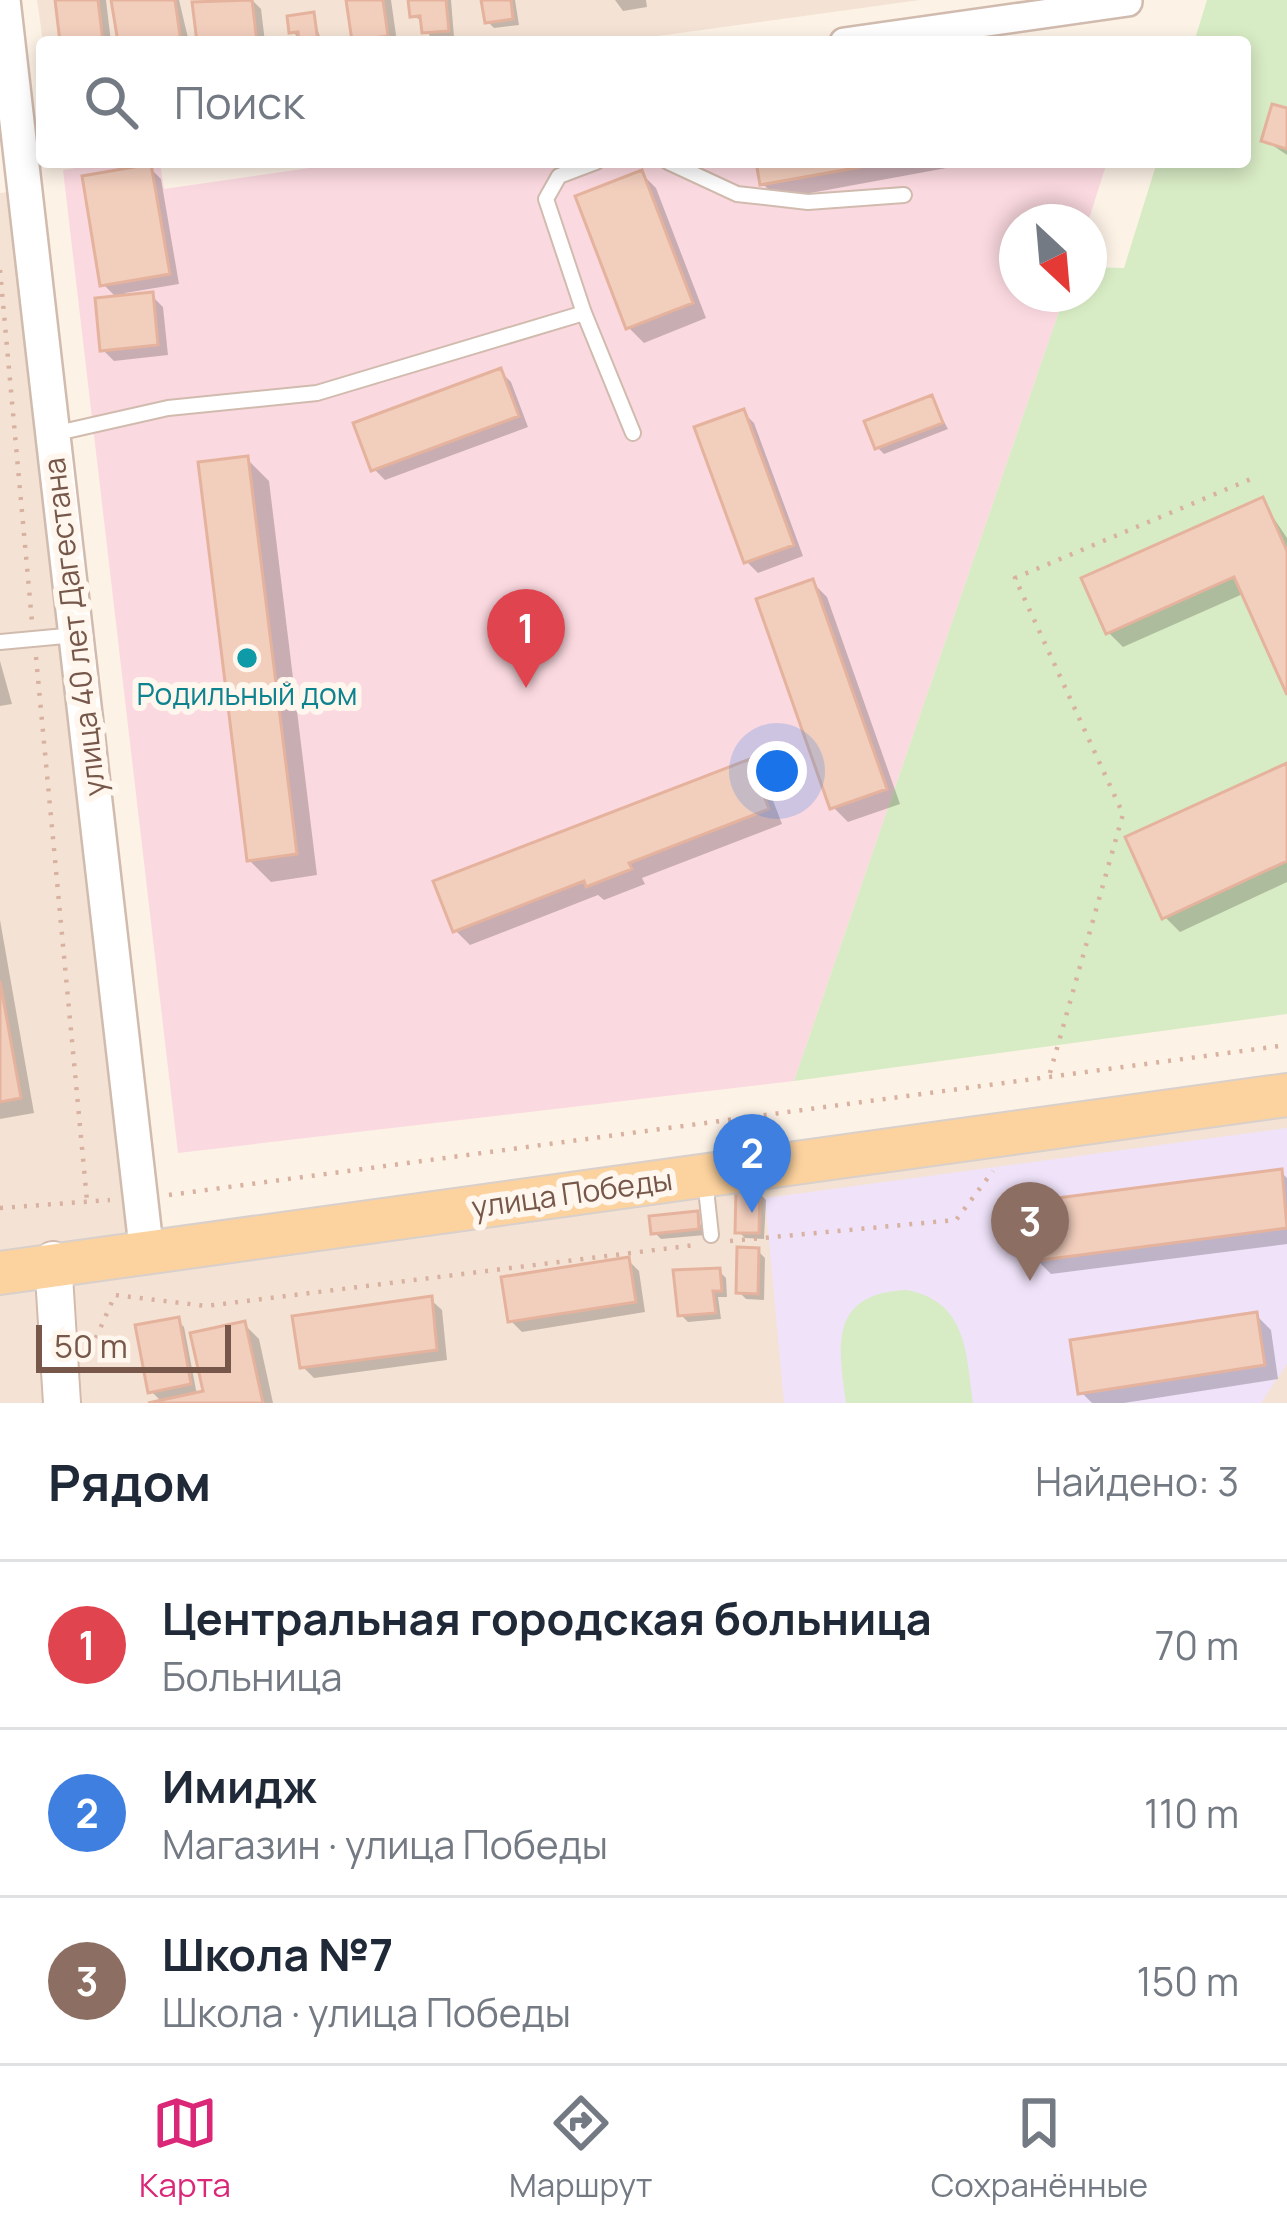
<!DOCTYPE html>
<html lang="ru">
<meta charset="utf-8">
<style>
body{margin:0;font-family:Manrope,sans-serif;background:#f2f2f3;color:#1f2937}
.compass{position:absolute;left:999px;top:204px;width:108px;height:108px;border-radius:50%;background:#fff;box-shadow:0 6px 18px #0003;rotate:154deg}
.scale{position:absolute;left:36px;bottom:30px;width:195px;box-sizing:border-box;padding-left:12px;border:6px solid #76574a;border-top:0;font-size:33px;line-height:42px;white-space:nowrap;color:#76574a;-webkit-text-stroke:9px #fff6ed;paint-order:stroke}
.you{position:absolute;left:777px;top:771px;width:42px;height:42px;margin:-30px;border:9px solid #fff;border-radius:50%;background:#1a73e8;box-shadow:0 0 0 18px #1a73e833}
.badge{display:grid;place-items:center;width:78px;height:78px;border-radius:50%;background:#db2777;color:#fff;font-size:39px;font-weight:700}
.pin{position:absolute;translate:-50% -99px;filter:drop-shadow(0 3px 6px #0008)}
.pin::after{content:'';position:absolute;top:63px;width:42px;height:36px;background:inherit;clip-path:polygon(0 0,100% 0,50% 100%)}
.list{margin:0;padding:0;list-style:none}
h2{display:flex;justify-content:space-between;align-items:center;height:156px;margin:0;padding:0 48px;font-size:51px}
h2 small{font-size:39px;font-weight:400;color:#747a83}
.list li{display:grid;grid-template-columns:78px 1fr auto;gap:36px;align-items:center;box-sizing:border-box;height:168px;padding:0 48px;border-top:3px solid #e0e1e3}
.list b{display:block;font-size:45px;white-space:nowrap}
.list p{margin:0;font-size:39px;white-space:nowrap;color:#747a83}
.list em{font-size:39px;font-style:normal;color:#747a83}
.icon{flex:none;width:66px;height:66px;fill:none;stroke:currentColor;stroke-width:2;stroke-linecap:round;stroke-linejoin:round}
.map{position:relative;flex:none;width:1287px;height:1403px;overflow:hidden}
.search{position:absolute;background:#fff;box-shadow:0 6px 18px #0003;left:36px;right:36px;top:36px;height:132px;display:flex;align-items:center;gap:30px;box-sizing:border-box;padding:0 42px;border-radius:12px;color:#747a83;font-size:45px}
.sheet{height:660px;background:#fff}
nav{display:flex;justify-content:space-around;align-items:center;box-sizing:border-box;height:168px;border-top:3px solid #e0e1e3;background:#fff;font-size:33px;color:#747a83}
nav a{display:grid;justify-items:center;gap:6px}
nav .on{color:#db2777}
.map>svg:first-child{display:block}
.residential{fill:#f4e3d4}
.education{fill:#efe2f9}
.medical{fill:#fbd9e0}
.green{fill:#d7ebc4}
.shadow{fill:#0003}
.building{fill:#f2cebd;stroke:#e5b39d;stroke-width:3}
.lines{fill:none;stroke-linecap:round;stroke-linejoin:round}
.service-casing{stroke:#d1bbae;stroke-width:18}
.minor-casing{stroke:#d1bbae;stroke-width:32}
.tertiary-casing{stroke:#d1bbae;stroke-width:38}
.secondary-casing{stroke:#d4baac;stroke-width:40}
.primary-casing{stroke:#d9d0cc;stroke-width:46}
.path{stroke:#d8b1a0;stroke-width:4.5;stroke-dasharray:3 9;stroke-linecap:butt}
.service{stroke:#fff;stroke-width:14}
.minor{stroke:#fff;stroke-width:27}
.tertiary{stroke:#fff;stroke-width:33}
.secondary{stroke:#fff;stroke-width:36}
.primary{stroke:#fcd29e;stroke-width:42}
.culture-dot{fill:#0f9aa8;stroke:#fff6ed;stroke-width:4.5}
.labels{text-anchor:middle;stroke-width:12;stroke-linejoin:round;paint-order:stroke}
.street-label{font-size:30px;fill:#76574a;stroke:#fff6ed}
.culture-label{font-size:30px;fill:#0d838f;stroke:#fff6ed}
</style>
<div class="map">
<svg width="1287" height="1403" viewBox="0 0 1287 1403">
<rect width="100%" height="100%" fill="#fdf2e6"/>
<!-- residential -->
<path class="residential" d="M37 0H920L614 42H43Z
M16 191 133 1235 0 1254V193Z
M1287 1107V1403H0V1293Z"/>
<!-- education -->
<path class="education" d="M1287 1128V1364L1261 1403H784L765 1198Z"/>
<!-- medical -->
<path class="medical" d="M111 162H160L164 189 351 162H1107L1088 222H1017V294H1065L794 1081 178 1153 63 170Z"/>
<!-- green -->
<path class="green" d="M1207 0H1287V1014L794 1081 1065 294H1089V267L1124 268 1157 162H1245V42H1194Z
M907 1290C967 1302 966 1352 973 1403H846C838 1346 829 1293 907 1290Z"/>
<!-- shadow -->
<path class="shadow" d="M58 0H106L111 42H63Z
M129 0H179L189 42H121Z
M252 0 261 9 265 42H200L195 5Z
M349 0H391L397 42H358Z
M412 0H451L454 37 431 39 424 22 413 16Z
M484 0H515L519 25 494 28 487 21Z
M615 0H646L647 7 623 11Z
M312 15 322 42H302L292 31Z
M1287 111V155L1265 140Z
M759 162H979L778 199 763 184Z
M150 168 161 179 179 284 125 293 126 298 152 296 163 307 168 355 114 361 103 350 118 299 103 284Z
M641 173 656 188 706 318 644 343 629 328Z
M500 371 511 382 528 427 385 480 374 469Z
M931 398 948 429 884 454 877 447Z
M743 412 754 423 803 556 758 573 747 562Z
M247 459 269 481 317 875 271 882 249 860Z
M1262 501 1287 538V688L1245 593 1123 647 1108 632Z
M812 582 827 597 900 804 848 822 833 807Z
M0 661 12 704 0 706Z
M749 762 764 777 782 824 642 878 645 884 604 900 598 895 470 945 455 930Z
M1287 766V882L1180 932 1165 917Z
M0 920 34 1113 0 1119Z
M1281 1172 1287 1178V1244L1051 1274 1036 1259Z
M759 1193 766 1200 764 1239 745 1238 738 1231Z
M696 1214 705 1235 661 1239 654 1232Z
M758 1251 765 1258 764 1300 746 1299 739 1292Z
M628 1260 639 1271 645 1312 522 1332 511 1321Z
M719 1271 726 1278 727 1297H718L721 1319 688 1322 681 1315Z
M431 1300 442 1310 447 1360 314 1378 303 1367Z
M1256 1315 1271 1330 1278 1379 1124 1403H1092L1081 1392Z
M178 1321 184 1327 197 1395 206 1393 244 1324 259 1339 273 1403H163L151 1391Z"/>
<!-- building -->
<path class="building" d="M55 0H98L103 42H60Z
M111 0H175L181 42H118Z
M252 0 257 42H197L192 2Z
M346 0H383L388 36 352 41Z
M408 0H446L449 31 422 33 420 16 410 17Z
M481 0H511L513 19 485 23Z
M314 12 318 42H299L298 32 289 33 287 16Z
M1272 104 1287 108V149L1261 141Z
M756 162H889L760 185Z
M151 164 170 274 100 286 82 176Z
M642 170 693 303 626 329 575 196Z
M153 292 158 345 100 351 95 298Z
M501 368 519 416 371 471 353 423Z
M932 395 943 423 875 449 864 421Z
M744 409 794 545 744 563 694 427Z
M248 456 297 854 247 861 198 462Z
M1263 497 1287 551V695L1234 577 1106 634 1081 578Z
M813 579 887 789 830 809 756 599Z
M750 759 769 809 629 863 632 869 586 887 584 881 453 932 433 881Z
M1287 763V861L1162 919 1125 837Z
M0 981 21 1098 0 1102Z
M1282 1169 1287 1228 1034 1261 1026 1202Z
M736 1189 760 1190 759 1233H735Z
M698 1211 699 1229 651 1234 649 1216Z
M737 1247 759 1248 758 1294 736 1293Z
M629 1257 636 1302 508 1322 501 1277Z
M720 1268 722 1291H713L716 1313 678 1316 673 1270Z
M432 1296 437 1350 300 1368 292 1316Z
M1257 1312 1265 1365 1078 1394 1070 1340Z
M179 1317 191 1384 148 1393 135 1325Z
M245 1321 263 1403H148L203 1391 190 1333Z"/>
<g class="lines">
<!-- service casing -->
<g class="service-casing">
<path id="service" d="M596 162 559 176 546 199 584 313 633 433
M668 162 737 194 808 202 904 195
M53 434 168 408 317 393 584 313
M0 642 76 635
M705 1180 711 1235"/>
</g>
<!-- minor casing -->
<g class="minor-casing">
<path id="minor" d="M844 42 1128 2"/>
</g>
<!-- tertiary casing -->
<g class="tertiary-casing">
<path id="tertiary" d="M3 0 147 1255"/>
</g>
<!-- secondary casing -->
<g class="secondary-casing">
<path id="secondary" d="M53 1260 62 1403"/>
</g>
<!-- primary casing -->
<g class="primary-casing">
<path id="primary" d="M0 1273 1287 1095"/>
</g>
<!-- path -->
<path class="path" d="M0 270 32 622
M36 657 87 1201
M1050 1073 1123 814 1015 578 1251 479
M169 1195 1287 1045
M0 1208 110 1200
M730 1241 956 1220 993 1171
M91 1349 115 1295 206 1306 695 1245"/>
<!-- service -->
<use href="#service" class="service"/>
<!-- minor -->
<use href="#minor" class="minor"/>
<!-- tertiary -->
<use href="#tertiary" class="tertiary"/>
<!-- secondary -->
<use href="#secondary" class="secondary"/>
<!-- primary -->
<use href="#primary" class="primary"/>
</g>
<!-- markers -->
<circle class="culture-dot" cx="247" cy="658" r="12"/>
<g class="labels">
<!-- street labels -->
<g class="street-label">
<text transform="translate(75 627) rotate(-97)" y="10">улица 40 лет Дагестана</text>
<text transform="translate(572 1194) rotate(-8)" y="10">улица Победы</text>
</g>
<!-- culture labels -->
<g class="culture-label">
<text x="247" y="705">Родильный дом</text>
</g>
</g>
</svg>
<svg class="compass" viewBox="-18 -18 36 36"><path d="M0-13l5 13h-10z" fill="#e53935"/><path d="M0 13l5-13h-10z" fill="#747a83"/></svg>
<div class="scale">50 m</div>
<div class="you"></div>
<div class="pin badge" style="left:526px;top:688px;background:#e0444e">1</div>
<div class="pin badge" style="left:752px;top:1213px;background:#3f7fe0">2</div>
<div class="pin badge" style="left:1030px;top:1281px;background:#8d6e63">3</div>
<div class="search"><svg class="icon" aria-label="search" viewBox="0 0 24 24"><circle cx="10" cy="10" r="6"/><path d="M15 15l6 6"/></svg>Поиск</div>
</div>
<section class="sheet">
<h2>Рядом<small>Найдено: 3</small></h2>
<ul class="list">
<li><span class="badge" style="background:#e0444e">1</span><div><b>Центральная городская больница</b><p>Больница</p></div><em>70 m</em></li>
<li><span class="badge" style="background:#3f7fe0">2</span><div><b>Имидж</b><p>Магазин · улица Победы</p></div><em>110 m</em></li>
<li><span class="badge" style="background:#8d6e63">3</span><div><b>Школа №7</b><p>Школа · улица Победы</p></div><em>150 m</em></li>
</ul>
</section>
<nav>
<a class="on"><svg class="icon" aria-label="map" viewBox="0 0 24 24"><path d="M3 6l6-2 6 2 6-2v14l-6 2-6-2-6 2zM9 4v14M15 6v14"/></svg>Карта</a>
<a><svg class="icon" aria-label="directions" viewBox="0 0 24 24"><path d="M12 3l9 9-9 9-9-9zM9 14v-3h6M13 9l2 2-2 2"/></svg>Маршрут</a>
<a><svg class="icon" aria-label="saved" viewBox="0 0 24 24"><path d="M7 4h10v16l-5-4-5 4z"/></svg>Сохранённые</a>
</nav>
